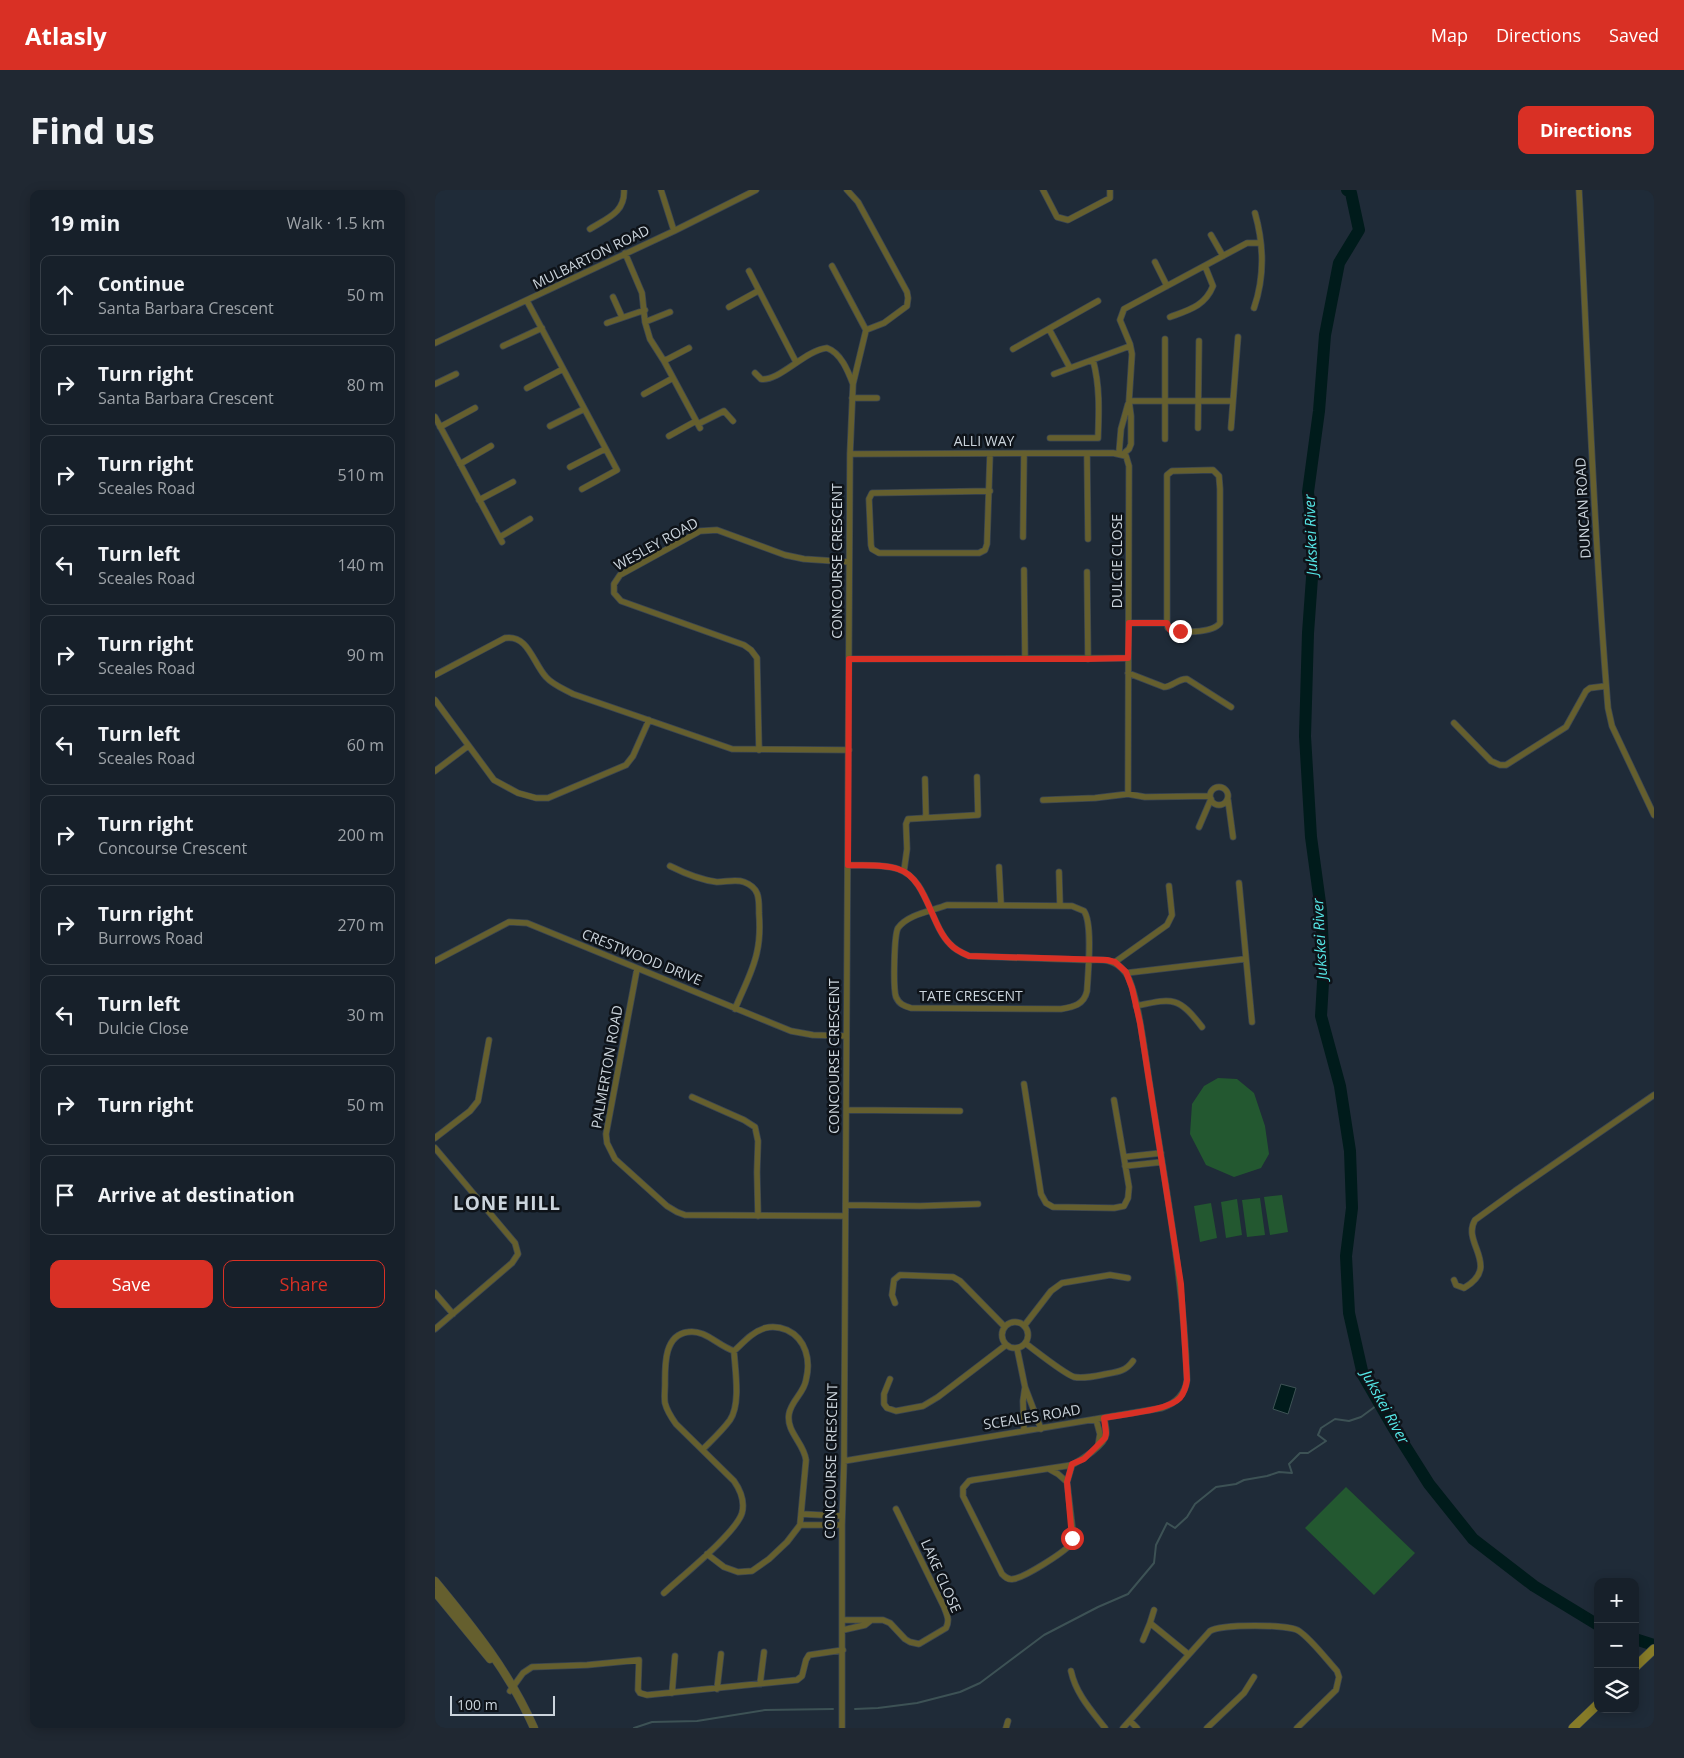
<!DOCTYPE html>
<meta charset="utf-8">
<style>
body{margin:0;font-family:"Open Sans",sans-serif;background:#202832;color:#f1f3f6}
.controls{position:absolute;right:15px;bottom:15px;display:grid;overflow:hidden;border-radius:10px;box-shadow:0 2px 12px #0003}
.controls button{width:45px;height:45px;display:grid;place-items:center;padding:0;border:0;border-bottom:1px solid #363e47;background:#17202a;color:#f1f3f6;font:25px sans-serif}
.scale{position:absolute;left:15px;bottom:12px;width:105px;box-sizing:border-box;padding-left:5px;border:2px solid #cbd4dc;border-top:0;font-size:14px;line-height:18px;white-space:nowrap;color:#cbd4dc;-webkit-text-stroke:4px #0e1319;paint-order:stroke}
.stop{position:absolute;width:15px;height:15px;margin:-11px;border:4px solid #d93025;border-radius:50%;background:#fff}
.stop.end{background:#d93025;border-color:#fff;box-shadow:0 1px 5px #0008}
.list{margin:0;padding:0;list-style:none}
h2{display:flex;justify-content:space-between;align-items:center;height:65px;margin:0;padding:0 20px;font-size:21px}
h2 small{font-size:16px;font-weight:400;color:#9ea3a8}
.list li{display:grid;grid-template-columns:32px 1fr auto;gap:15px;align-items:center;box-sizing:border-box;height:80px;margin:0 10px 10px;padding:0 10px;border:1px solid #363e47;border-radius:10px}
.list b{display:block;font-size:19px;white-space:nowrap}
.list p{margin:0;font-size:16px;white-space:nowrap;color:#9ea3a8}
.list em{font-size:16px;font-style:normal;color:#9ea3a8}
.actions{display:flex;gap:10px;padding:15px 20px}
.actions a{flex:1;padding:11px 0;border:1px solid #d93025;border-radius:10px;text-align:center;font-size:18px;color:#d93025}
.actions .main{background:#d93025;color:#fff}
.icon{flex:none;width:28px;height:28px;fill:none;stroke:currentColor;stroke-width:2;stroke-linecap:round;stroke-linejoin:round}
.map{position:relative;flex:none;width:1219px;height:1538px;overflow:hidden;border-radius:10px}
header{display:flex;align-items:center;gap:30px;box-sizing:border-box;height:70px;padding:0 25px;background:#d93025;color:#fff}
header strong{font-size:24px}
nav{display:flex;gap:28px;margin-inline-start:auto;font-size:18px}
.intro{display:flex;align-items:center;justify-content:space-between;box-sizing:border-box;height:120px;padding:0 30px}
h1{margin:0;font-size:35px}
.button{padding:12px 22px;border-radius:10px;background:#d93025;color:#fff;font-size:18px;font-weight:700}
main{display:flex;gap:30px;padding:0 30px}
aside{flex:1;background:#17202a;border-radius:10px;box-shadow:0 2px 12px #0003}
.map>svg:first-child{display:block}
.green{fill:#235830}
.water{fill:#001b1b;stroke:#3d5255}
.lines{fill:none;stroke-linecap:round;stroke-linejoin:round}
.stream{stroke:#3d5255;stroke-width:2}
.river{stroke:#001b1b;stroke-width:12}
.minor-casing{stroke:#3b4652;stroke-width:7}
.tertiary-casing{stroke:#3b4652;stroke-width:9}
.secondary-casing{stroke:#3b4652;stroke-width:10}
.minor{stroke:#655f2e;stroke-width:5.5}
.tertiary{stroke:#655f2e;stroke-width:8}
.secondary{stroke:#867b28;stroke-width:9}
.route{stroke:#d93025;stroke-width:6}
.labels{text-anchor:middle;stroke-width:5;stroke-linejoin:round;paint-order:stroke}
.street-label{font-size:14px;fill:#cbd4dc;stroke:#0e1319}
.water-label{font-size:15px;font-style:italic;fill:#55e6e6;stroke:#0e1319}
.district-label{font-size:19px;font-weight:bold;letter-spacing:1px;fill:#cbd4dc;stroke:#0e1319}
</style>
<header>
<strong>Atlasly</strong>
<nav><a>Map</a><a>Directions</a><a>Saved</a></nav>
</header>
<div class="intro"><h1>Find us</h1><a class="button">Directions</a></div>
<main>
<aside>
<h2>19 min<small>Walk · 1.5 km</small></h2>
<ul class="list">
<li><svg class="icon" aria-label="ahead" viewBox="0 0 24 24"><path d="M12 20V5M6 11l6-6 6 6"/></svg><div><b>Continue</b><p>Santa Barbara Crescent</p></div><em>50 m</em></li>
<li><svg class="icon" aria-label="right" viewBox="0 0 24 24"><path d="M7 20v-9h11M14 6l5 5-5 5"/></svg><div><b>Turn right</b><p>Santa Barbara Crescent</p></div><em>80 m</em></li>
<li><svg class="icon" aria-label="right" viewBox="0 0 24 24"><path d="M7 20v-9h11M14 6l5 5-5 5"/></svg><div><b>Turn right</b><p>Sceales Road</p></div><em>510 m</em></li>
<li><svg class="icon" aria-label="left" viewBox="0 0 24 24"><path d="M17 20v-9H6M10 6l-5 5 5 5"/></svg><div><b>Turn left</b><p>Sceales Road</p></div><em>140 m</em></li>
<li><svg class="icon" aria-label="right" viewBox="0 0 24 24"><path d="M7 20v-9h11M14 6l5 5-5 5"/></svg><div><b>Turn right</b><p>Sceales Road</p></div><em>90 m</em></li>
<li><svg class="icon" aria-label="left" viewBox="0 0 24 24"><path d="M17 20v-9H6M10 6l-5 5 5 5"/></svg><div><b>Turn left</b><p>Sceales Road</p></div><em>60 m</em></li>
<li><svg class="icon" aria-label="right" viewBox="0 0 24 24"><path d="M7 20v-9h11M14 6l5 5-5 5"/></svg><div><b>Turn right</b><p>Concourse Crescent</p></div><em>200 m</em></li>
<li><svg class="icon" aria-label="right" viewBox="0 0 24 24"><path d="M7 20v-9h11M14 6l5 5-5 5"/></svg><div><b>Turn right</b><p>Burrows Road</p></div><em>270 m</em></li>
<li><svg class="icon" aria-label="left" viewBox="0 0 24 24"><path d="M17 20v-9H6M10 6l-5 5 5 5"/></svg><div><b>Turn left</b><p>Dulcie Close</p></div><em>30 m</em></li>
<li><svg class="icon" aria-label="right" viewBox="0 0 24 24"><path d="M7 20v-9h11M14 6l5 5-5 5"/></svg><div><b>Turn right</b></div><em>50 m</em></li>
<li><svg class="icon" aria-label="arrive" viewBox="0 0 24 24"><path d="M6 21V4h12l-3 4 3 4H6"/></svg><div><b>Arrive at destination</b></div></li>
</ul>
<div class="actions"><a class="main">Save</a><a>Share</a></div>
</aside>
<div class="map">
<svg width="1219" height="1538" viewBox="0 0 1219 1538">
<rect width="100%" height="100%" fill="#1f2b38"/>
<!-- green -->
<path class="green" d="M783 888 802 889 819 903 830 936 834 964 826 978 799 987 771 975 755 944 757 914 769 896Z
M847 1005 853 1042 835 1045 829 1007Z
M825 1008 830 1045 812 1047 807 1010Z
M802 1009 807 1045 791 1048 786 1012Z
M776 1013 782 1048 765 1052 759 1016Z
M911 1297 980 1363 939 1405 870 1338Z"/>
<!-- water -->
<path class="water" d="M846 1194 861 1198 853 1224 838 1219Z"/>
<g class="lines">
<!-- stream -->
<path class="stream" d="M420 1519 443 1518 482 1513 525 1502 545 1493 609 1445 663 1417 693 1404 719 1373 721 1355 732 1333 740 1338 752 1327 760 1314 781 1297 801 1294 809 1290 832 1286 844 1282 857 1283 854 1274 865 1263H873L891 1251 883 1245 886 1238 900 1229 914 1231 926 1227 945 1213
M199 1538 217 1532 262 1531 330 1520 398 1519"/>
<!-- river -->
<path class="river" d="M912 0 916 3 924 40 904 73 890 145 884 221 873 302 879 360 873 443 870 546 876 647 886 720 889 776 886 826 905 896 915 961 917 1018 911 1066 914 1123 928 1185 958 1237 994 1294 1038 1349 1099 1396 1163 1435
M1200 1449 1219 1455"/>
<!-- minor casing -->
<g class="minor-casing">
<path id="minor" d="M226 0 239 41
M608 0 622 27 633 30 675 8V0
M1144 0C1153 173 1159 346 1173 518L1177 536 1219 625
M155 39C172 28 190 23 189 0
M776 45 788 66
M190 63 207 103 210 132 215 149 229 171 265 238
M720 72 732 96
M397 76 431 140 449 133 472 116 473 108 472 102 423 12 412 0
M314 81 361 172
M178 107 187 127
M92 111 182 280 147 299
M294 117 323 101
M819 118C830 86 829 55 820 23
M735 127C754 120 770 116 778 96L770 76
M210 132 235 122
M172 133 210 120
M614 139 635 178
M0 153 239 41 321 0
M68 156 107 138
M578 159 663 111
M229 171 254 158
M320 183 326 189C344 192 370 160 392 158 406 163 413 181 418 194
M619 184 695 156
M0 194 21 184
M92 198 128 179
M209 204 238 188
M417 208H442
M694 211H797
M0 227 67 352
M263 234 289 221 298 231
M115 236 149 219
M5 237 40 218
M763 238 764 151
M796 238 803 147
M234 246 261 231
M615 248H663C664 221 665 196 658 170
M730 249V149
M684 263 686 239 693 214
M415 264 678 263 691 266 694 276 693 604
M652 264 653 349
M688 264 694 259 696 254V226L694 211 697 164 695 154 685 130 689 119 812 53H825
M25 274 56 256
M135 277 170 259
M555 301 437 303 434 309 436 355 437 359 444 363H544L550 360 552 354 555 264
M44 310 78 292
M65 347 95 329
M588 347 589 264
M589 380 590 468
M652 382 653 469
M694 433H732L733 438C743 444 778 443 785 433V299L784 286 778 280 737 281 732 285V433
M414 469 693 468
M693 483 729 497C737 497 744 488 752 489L796 517
M0 485 70 448C93 444 98 473 111 487 118 495 129 499 138 504L297 559 414 560
M0 510 59 590 83 603 101 608H113L191 575 198 566 214 530
M1019 533 1056 571 1065 575H1071L1131 537 1151 501 1155 498 1171 496
M324 560 322 468 316 460 309 455 186 411 179 403V394L185 385 265 341 282 340 350 365 369 369 414 372
M0 581 33 556
M490 589 491 627
M775 606a9 9 0 1 1 18 0a9 9 0 1 1-18 0Z
M608 610 660 608 693 604 710 607 775 606
M793 610 798 647
M764 637 776 609
M235 676C251 684 265 690 282 692 291 692 301 689 309 692 325 698 324 709 324 723 325 736 325 749 322 762 318 782 307 801 300 819
M564 677 566 715
M469 681 472 659 471 634 473 629 543 625 542 587
M624 682 625 716
M804 693 817 832
M512 715 637 716 649 721C658 734 653 783 652 801 649 815 638 817 626 819L476 818C469 816 464 814 461 807 458 799 459 745 463 738 473 724 497 721 512 715Z
M0 771 74 732 92 733 356 841 378 845 411 846
M680 772 732 735 737 725 734 696
M202 779 171 944 172 953 180 969 232 1016 242 1022 250 1025 410 1026
M691 783 810 769
M701 816C738 808 743 806 767 837
M589 894 606 1004 611 1013 618 1017 679 1018 689 1016 693 1008 694 997 679 910
M257 907 309 930 320 937 323 951 322 982 323 1026
M411 920 525 921
M0 948 35 921 43 911 54 850
M0 958 80 1053 83 1064 77 1073 0 1139
M689 967 726 963
M690 976 727 972
M411 1015 485 1016 543 1014
M1019 1090 1021 1095 1029 1098C1067 1076 1026 1053 1040 1030L1080 1001 1219 905
M0 1103 18 1124
M460 1113 457 1105 459 1090 465 1085 518 1087 525 1091 569 1136
M567 1145a13 13 0 1 1 26 0a13 13 0 1 1-26 0Z
M589 1136 616 1101 627 1093 675 1085 693 1088
M590 1153C601 1161 628 1183 639 1187 649 1189 661 1186 671 1184 683 1182 691 1181 698 1171
M582 1158 590 1197 606 1239
M455 1189 449 1204V1214L452 1218 461 1221 488 1216 503 1207 571 1155
M661 1229 665 1244 663 1256
M589 1241 588 1211 590 1197
M268 1259C277 1250 287 1241 295 1230 306 1214 300 1180 299 1161
M409 1271 727 1218C741 1213 750 1205 752 1190 749 1091 730 994 715 896 711 873 703 798 690 782 680 769 668 769 653 770L534 766C527 763 520 760 515 754 495 734 492 688 463 679 448 674 428 676 413 675
M637 1275 632 1292 638 1343 636 1354C628 1363 589 1388 578 1389 573 1390 570 1387 567 1384L528 1306V1298L534 1291 538 1290 637 1275C646 1270 670 1255 671 1245 672 1240 670 1233 669 1228
M614 1279 623 1284 632 1292
M366 1324 407 1326
M365 1335H407
M229 1403C246 1387 301 1343 307 1323 310 1311 306 1301 299 1291L241 1234C236 1227 232 1221 230 1213 229 1207 230 1200 230 1194 230 1175 229 1145 253 1142 270 1139 283 1156 299 1161 308 1153 317 1142 330 1138 337 1136 345 1137 352 1140 371 1149 376 1170 371 1190 369 1203 356 1211 354 1224 351 1242 369 1253 371 1270L365 1335 352 1352 334 1369 317 1381 303 1382 289 1377 272 1364
M719 1420 715 1433 753 1464
M408 1430H448L455 1433 470 1449 475 1452 484 1454 511 1438C515 1430 512 1425 509 1417L461 1319
M408 1440 430 1435 435 1431
M708 1450 715 1433
M636 1481C641 1504 656 1520 670 1538
M325 1494 329 1462
M282 1499 286 1464
M75 1501 88 1483 97 1477 152 1475 204 1470 203 1500 205 1503 212 1505 362 1490 367 1486 371 1470 374 1465 408 1460
M237 1503 240 1466
M695 1531 702 1538
M407 1538V1335L409 1271 415 264 418 194 431 140
M571 1538 573 1531
M688 1538 775 1441C786 1434 854 1434 864 1441 877 1450 891 1469 902 1481L904 1487 901 1500 862 1538
M772 1538 809 1503 819 1487"/>
</g>
<!-- tertiary casing -->
<g class="tertiary-casing">
<path id="tertiary" d="M0 1391C38 1437 75 1483 99 1538
M0 1402 55 1469"/>
</g>
<!-- secondary casing -->
<g class="secondary-casing">
<path id="secondary" d="M1200 1477 1219 1459
M1138 1538 1163 1514"/>
</g>
<!-- minor -->
<use href="#minor" class="minor"/>
<!-- tertiary -->
<use href="#tertiary" class="tertiary"/>
<!-- secondary -->
<use href="#secondary" class="secondary"/>
</g>
<g class="lines">
<!-- route -->
<path class="route" d="M637 1348 632 1292 637 1274 649 1269 670 1248 671 1243 669 1228C687 1224 733 1221 745 1208 749 1203 751 1197 752 1190L746 1094 705 833 697 798 691 782 680 772 672 770 534 766C527 763 520 760 515 754 495 734 492 688 463 679 448 674 428 676 413 675L414 469H653L693 468 694 433H732L735 440 745 441"/>
</g>
<g class="labels">
<!-- street labels -->
<g class="street-label">
<text transform="translate(156 67) rotate(-26)" y="5">MULBARTON ROAD</text>
<text x="549" y="256">ALLI WAY</text>
<text transform="translate(1148 318) rotate(-93)" y="5">DUNCAN ROAD</text>
<text transform="translate(221 354) rotate(-29)" y="5">WESLEY ROAD</text>
<text transform="translate(402 371) rotate(-90)" y="5">CONCOURSE CRESCENT</text>
<text transform="translate(682 371) rotate(-90)" y="5">DULCIE CLOSE</text>
<text transform="translate(207 767) rotate(22)" y="5">CRESTWOOD DRIVE</text>
<text x="536" y="811">TATE CRESCENT</text>
<text transform="translate(399 866) rotate(-90)" y="5">CONCOURSE CRESCENT</text>
<text transform="translate(172 877) rotate(-80)" y="5">PALMERTON ROAD</text>
<text transform="translate(597 1227) rotate(-9)" y="5">SCEALES ROAD</text>
<text transform="translate(396 1271) rotate(-89)" y="5">CONCOURSE CRESCENT</text>
<text transform="translate(506 1386) rotate(66)" y="5">LAKE CLOSE</text>
</g>
<!-- water labels -->
<g class="water-label">
<text transform="translate(876 345) rotate(-92)" y="5">Jukskei River</text>
<text transform="translate(885 749) rotate(-93)" y="5">Jukskei River</text>
<text transform="translate(950 1217) rotate(61)" y="5">Jukskei River</text>
</g>
<!-- district labels -->
<g class="district-label">
<text x="72" y="1020">LONE HILL</text>
</g>
</g>
</svg>
<div class="controls">
<button>+</button>
<button>−</button>
<button><svg class="icon" aria-label="layers" viewBox="0 0 24 24"><path d="M12 4l9 5-9 5-9-5zM3 14l9 5 9-5"/></svg></button>
</div>
<div class="scale">100 m</div>
<div class="stop" style="left:637px;top:1348px"></div>
<div class="stop end" style="left:745px;top:441px"></div>
</div>
</main>
